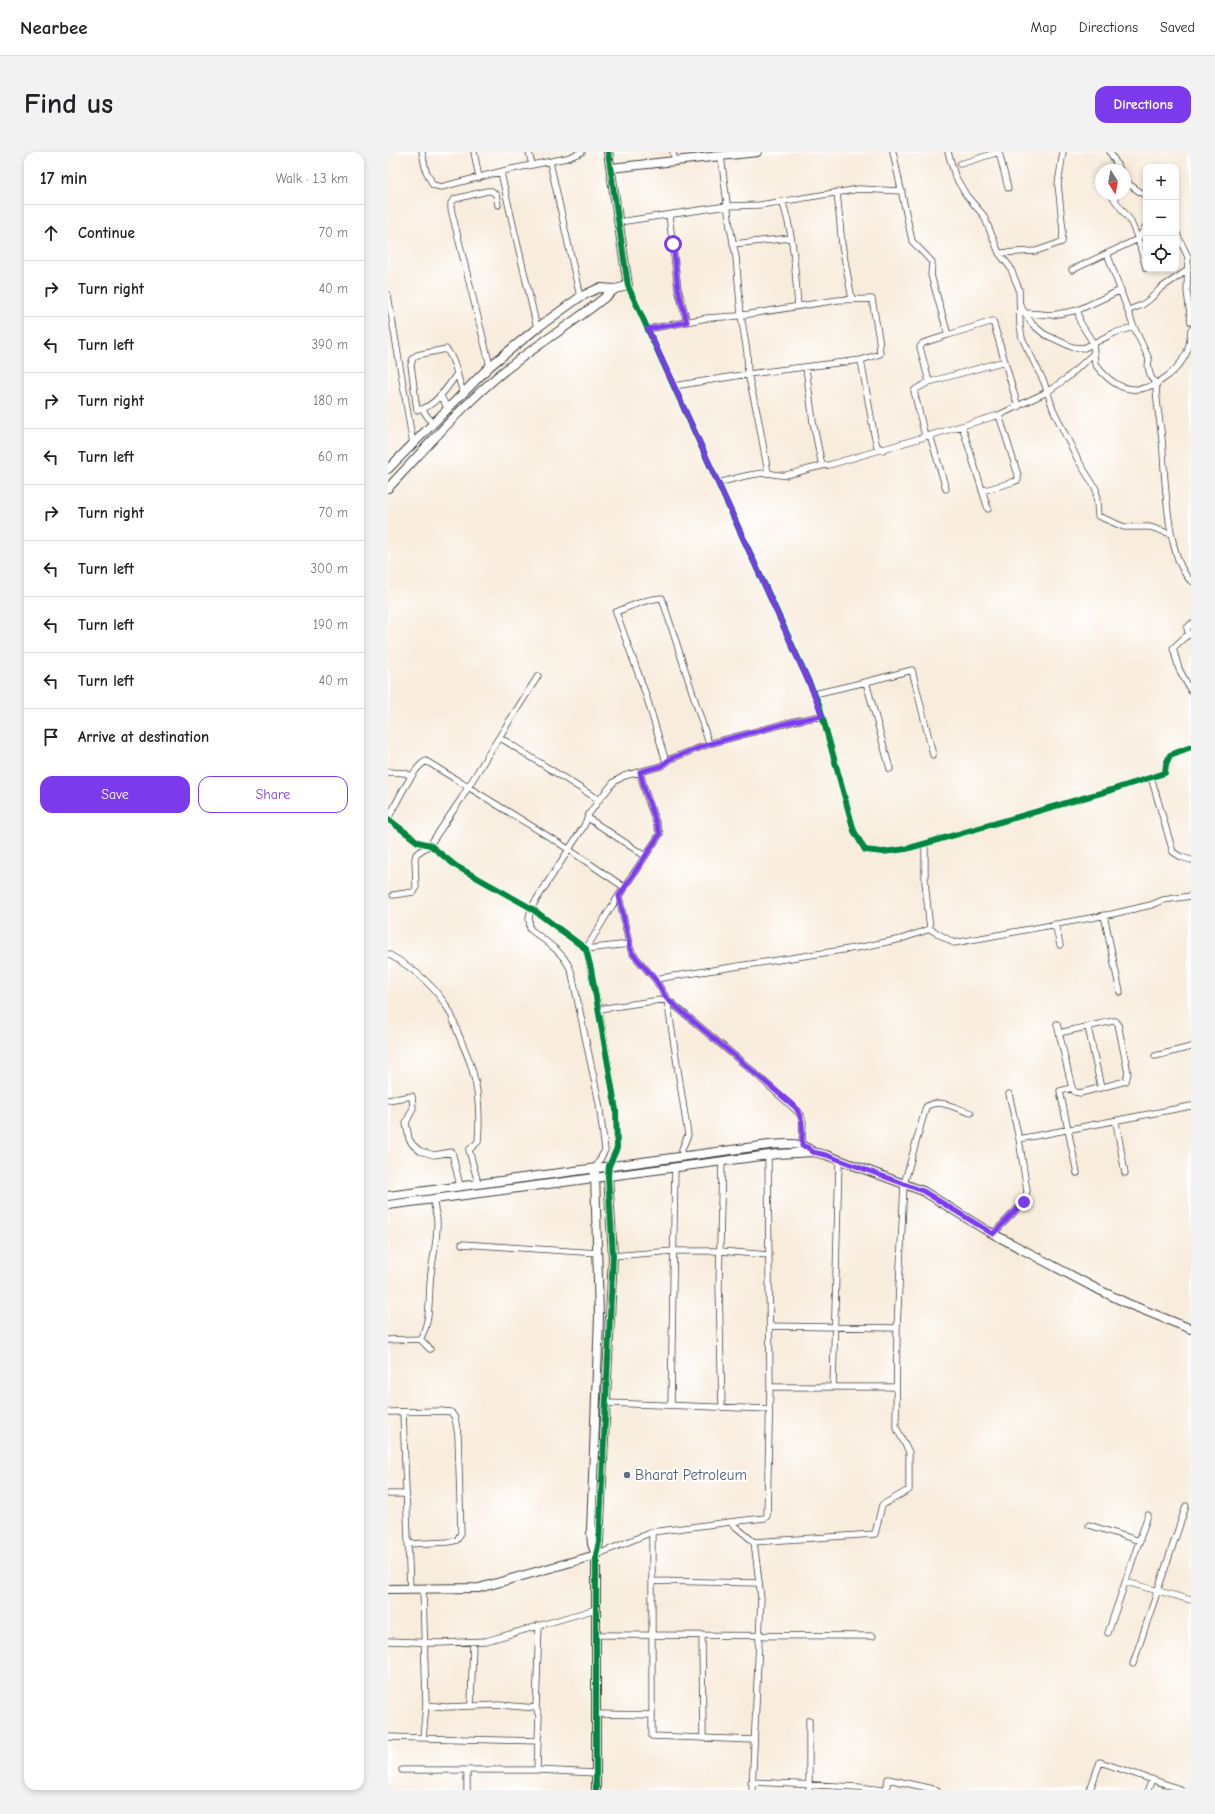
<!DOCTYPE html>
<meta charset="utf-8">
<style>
body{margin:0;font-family:"Comic Neue",sans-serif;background:#f2f2f2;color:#202124}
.controls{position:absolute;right:12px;top:12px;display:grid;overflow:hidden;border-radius:8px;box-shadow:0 2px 6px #0003}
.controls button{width:36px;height:36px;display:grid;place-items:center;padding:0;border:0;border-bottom:1px solid #e0e0e0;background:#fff;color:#202124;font:20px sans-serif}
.compass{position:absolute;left:707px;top:12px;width:36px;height:36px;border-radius:50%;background:#fff;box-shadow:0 2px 6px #0003;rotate:169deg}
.stop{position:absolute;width:12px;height:12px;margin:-9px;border:3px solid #7c3aed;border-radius:50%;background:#fff}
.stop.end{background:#7c3aed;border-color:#fff;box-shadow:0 1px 4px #0008}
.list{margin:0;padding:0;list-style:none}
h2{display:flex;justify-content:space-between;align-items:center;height:52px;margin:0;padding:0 16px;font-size:17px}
h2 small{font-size:13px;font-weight:400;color:#757577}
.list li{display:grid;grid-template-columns:26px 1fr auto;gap:12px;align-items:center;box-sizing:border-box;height:56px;padding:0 16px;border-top:1px solid #e0e0e0}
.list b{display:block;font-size:15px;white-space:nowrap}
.list em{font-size:13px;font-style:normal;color:#757577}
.actions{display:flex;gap:8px;padding:12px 16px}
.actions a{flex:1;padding:9px 0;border:1px solid #7c3aed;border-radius:12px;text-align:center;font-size:14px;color:#7c3aed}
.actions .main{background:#7c3aed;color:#fff}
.icon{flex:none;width:22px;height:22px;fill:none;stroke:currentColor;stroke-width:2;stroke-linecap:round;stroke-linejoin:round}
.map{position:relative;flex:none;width:803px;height:1638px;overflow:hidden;border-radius:12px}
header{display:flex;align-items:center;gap:24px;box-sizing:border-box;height:56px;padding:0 20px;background:#fff;border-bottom:1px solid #e0e0e0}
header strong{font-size:19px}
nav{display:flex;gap:22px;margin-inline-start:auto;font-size:14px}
.intro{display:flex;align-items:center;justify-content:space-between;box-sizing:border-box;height:96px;padding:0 24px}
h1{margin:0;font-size:28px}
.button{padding:10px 18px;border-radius:12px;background:#7c3aed;color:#fff;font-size:14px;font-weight:700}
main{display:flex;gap:24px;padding:0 24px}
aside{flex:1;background:#fff;border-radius:12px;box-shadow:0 2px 6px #0003}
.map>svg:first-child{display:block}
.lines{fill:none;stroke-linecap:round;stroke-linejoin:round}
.street-casing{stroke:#3d3b39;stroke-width:7}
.secondary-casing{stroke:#3d3b39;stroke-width:10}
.street{stroke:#fff;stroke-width:5.5}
.secondary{stroke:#fff;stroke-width:8}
.cycleway-casing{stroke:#fff;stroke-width:8}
.cycleway{stroke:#00873e;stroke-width:6}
.route{stroke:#7c3aed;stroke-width:5}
.service-dot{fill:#5c6f8a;stroke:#fff;stroke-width:1.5}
.labels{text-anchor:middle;stroke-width:4;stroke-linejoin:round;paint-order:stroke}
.service-label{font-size:15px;fill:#4e5e75;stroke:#fff;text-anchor:start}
</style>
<header>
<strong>Nearbee</strong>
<nav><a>Map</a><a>Directions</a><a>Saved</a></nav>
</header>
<div class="intro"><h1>Find us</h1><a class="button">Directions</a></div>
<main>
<aside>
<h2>17 min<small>Walk · 1.3 km</small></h2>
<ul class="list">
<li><svg class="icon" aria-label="ahead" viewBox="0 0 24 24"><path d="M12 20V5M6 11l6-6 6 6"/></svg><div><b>Continue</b></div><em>70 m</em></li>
<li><svg class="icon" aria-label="right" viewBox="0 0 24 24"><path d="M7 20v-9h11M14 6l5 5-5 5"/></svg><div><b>Turn right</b></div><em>40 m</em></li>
<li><svg class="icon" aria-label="left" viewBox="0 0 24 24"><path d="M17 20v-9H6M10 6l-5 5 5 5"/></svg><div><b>Turn left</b></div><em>390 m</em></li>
<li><svg class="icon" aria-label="right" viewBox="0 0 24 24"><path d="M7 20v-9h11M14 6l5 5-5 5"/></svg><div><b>Turn right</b></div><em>180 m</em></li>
<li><svg class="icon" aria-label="left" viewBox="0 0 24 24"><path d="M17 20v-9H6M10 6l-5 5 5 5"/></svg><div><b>Turn left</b></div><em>60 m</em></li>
<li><svg class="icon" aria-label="right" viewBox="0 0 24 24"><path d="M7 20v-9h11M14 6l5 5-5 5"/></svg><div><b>Turn right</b></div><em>70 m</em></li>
<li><svg class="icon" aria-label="left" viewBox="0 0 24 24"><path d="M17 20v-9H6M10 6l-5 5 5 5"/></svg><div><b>Turn left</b></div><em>300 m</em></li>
<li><svg class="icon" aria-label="left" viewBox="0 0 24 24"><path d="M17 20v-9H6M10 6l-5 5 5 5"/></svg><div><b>Turn left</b></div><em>190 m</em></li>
<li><svg class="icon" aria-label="left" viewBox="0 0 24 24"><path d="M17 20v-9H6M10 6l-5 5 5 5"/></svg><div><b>Turn left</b></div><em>40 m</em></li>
<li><svg class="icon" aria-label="arrive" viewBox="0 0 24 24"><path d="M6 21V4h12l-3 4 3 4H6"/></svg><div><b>Arrive at destination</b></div></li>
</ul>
<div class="actions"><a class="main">Save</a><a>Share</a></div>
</aside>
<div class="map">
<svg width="803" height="1638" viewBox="0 0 803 1638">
<rect width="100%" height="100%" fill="#fff"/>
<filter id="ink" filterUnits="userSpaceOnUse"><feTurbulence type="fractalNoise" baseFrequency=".025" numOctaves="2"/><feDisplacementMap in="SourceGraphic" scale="8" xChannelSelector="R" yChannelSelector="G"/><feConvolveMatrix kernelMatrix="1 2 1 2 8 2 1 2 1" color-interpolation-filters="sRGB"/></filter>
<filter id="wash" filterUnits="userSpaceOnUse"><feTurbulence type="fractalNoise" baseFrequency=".012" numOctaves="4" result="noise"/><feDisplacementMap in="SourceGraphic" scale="16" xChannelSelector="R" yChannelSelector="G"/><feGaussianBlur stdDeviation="0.9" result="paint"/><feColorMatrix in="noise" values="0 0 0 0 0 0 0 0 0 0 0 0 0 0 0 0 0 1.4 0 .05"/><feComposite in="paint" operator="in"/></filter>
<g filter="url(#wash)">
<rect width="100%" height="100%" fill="#f8ecdc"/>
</g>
<g filter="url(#ink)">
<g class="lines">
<!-- street casing -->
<g class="street-casing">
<path id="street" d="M34 0 38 19 45 33 53 35 119 18 179 6 194 0
M86 0 91 26
M141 0 144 13
M285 0 287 9
M505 0 524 89 544 110 543 123 560 183 535 191 532 195 541 230 528 237 526 239 537 284
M560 0 567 24 578 43 596 64 611 101 622 115 631 137 632 174 634 186 656 230 665 257 676 280 690 308 708 337 710 364 736 375H762L783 382
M611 0 620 36
M722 0 732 18
M333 4 342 75 348 105 353 163 359 200 360 222 370 265 380 321
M162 10 192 145
M572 12 611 0
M113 21 149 176
M737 25 742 33 758 44
M449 40 454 93 464 147
M394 49C406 82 407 120 410 154
M281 63 290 137 299 170
M231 70 339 54 372 53 471 37 514 39
M758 74 750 87 758 116
M788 80 800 105 799 139 803 170
M345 92 403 86
M611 101 648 99 674 90 675 79 670 32 675 0
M719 101 745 173 761 207 760 215 763 225 768 232C768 250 772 268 774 287 777 321 778 407 803 429
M684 118 750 87 742 68 723 43
M240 134 431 552 466 679 477 698 495 700 518 697 723 638 777 621 778 612 782 603 803 595
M0 143 25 292
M632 153 644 172 656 182 684 195 696 196 726 181 746 175
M690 158 692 170 705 191 707 212C714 221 726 233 738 236 761 242 788 222 798 202 802 196 802 185 803 178
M741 158 754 153 762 147 773 136 800 118
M638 161 665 163 690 158 733 138
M260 177 319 166 349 164 450 148 484 147 491 187 492 202 473 208 360 222 286 234
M560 183 605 169 630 255
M473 208 486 282 489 294 495 298
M102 214 63 57V51L67 47 99 39H104L108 43 110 53
M418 216 425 270 434 314
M68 223C60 235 45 257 29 258L23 213 25 206 29 203 58 197C67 206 70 228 75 240
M541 230 617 209
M52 243 59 255
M35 258 44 271
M574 274 600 357
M542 283 558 337
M330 331C346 327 363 321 380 321 386 322 391 324 398 323 413 320 427 314 441 313L611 263 659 240 679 226 705 202
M594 339 625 330 630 328V323L611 263
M803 482 797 485 785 496 791 517 803 539
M801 483 799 476 803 472
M478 530 524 518 545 603
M426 542 478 530 502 617
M111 585 211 648
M278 610 258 543 228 460C243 454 258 447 274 446L321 592
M0 620 17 621 23 624
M763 625 785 700 793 705 803 708
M200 666 257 704
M0 667 30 690 42 693 68 714 143 756 198 797 211 857 228 958 229 996 221 1014
M0 667C7 653 25 615 38 609L171 691 236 735
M537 692V730L542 777
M5 743 26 740 28 736 27 707 28 702 42 693 73 647 101 601 150 524
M716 763 732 840
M667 772 672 793
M542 777 566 791 724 762 763 753 775 748 803 744
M241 792 244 801 267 827 279 847 368 922 412 962 415 970 414 994
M198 797 224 754 272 682 257 639 252 620
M198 797 241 792 231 744
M0 802C24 815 48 835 62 860 66 868 68 877 72 886 76 896 81 906 84 917 91 940 92 967 90 990L81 998 90 1031
M267 827 474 795 513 787 542 777
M211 857 279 847 300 983 294 997V1004
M669 872 684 936 672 939 689 1021
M700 875 713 936
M671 881 725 869H728L730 872 740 921 738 929 692 941 687 940 684 936
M767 904 803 895
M0 948 24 944 25 956 18 971 21 987 25 993 32 999 46 1003 64 1000 72 1034
M728 970 737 1021
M631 987 803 954
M334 1009 331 1135 334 1255
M208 1015 217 998 211 951 184 822C178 801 158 790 142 777L141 766 143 756 196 674 201 662 211 648 226 630 236 624 273 614 282 607 324 591 407 569 434 564
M605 1082 636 1050 639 1039 631 987 621 942
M74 1092 210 1101
M225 1104 285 1099H332L381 1103
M382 1174 509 1176
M32 1187C44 1168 40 1143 43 1121 45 1104 50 1086 49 1068 48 1061 46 1054 45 1047
M0 1188 32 1187 42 1197
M382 1235H508
M445 1235 451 1009
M219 1251 381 1257
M283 1253 287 1015
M0 1260 53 1259 63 1260 67 1266 70 1283 73 1381 69 1388 61 1390 21 1392
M15 1261 22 1437
M0 1342H17
M342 1370 377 1366 379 1364 382 1235 380 1003
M701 1373 752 1389
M264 1380V1584L366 1588
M366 1390 487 1382 494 1353 521 1338V1300L508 1275 509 1176 516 1032 538 955C550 945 569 957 583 961
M208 1403 264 1380 342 1370 366 1390 373 1446 364 1638
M264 1429 371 1431
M738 1430 803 1448
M35 1437 38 1553 58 1555 112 1553 148 1556 151 1473
M720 1481 760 1363
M208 1483 485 1484
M314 1483 315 1586
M0 1489 52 1491 98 1489 208 1457
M745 1512 798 1354
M83 1553 85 1490
M208 1562 264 1563
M0 1585 150 1589 151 1564 148 1556
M35 1586 38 1553
M14 1618H149L208 1621
M149 1618 150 1589
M363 1630 470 1635 495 1638
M79 1638V1619
M421 1638V1568
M498 1638 500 1627 549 1638
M702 1638 712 1610 795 1638
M760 1638 764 1627"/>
</g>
<!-- secondary casing -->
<g class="secondary-casing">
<path id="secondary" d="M223 16 369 0
M0 317 102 214 149 176 192 145 211 136 227 137 240 134 220 0
M0 336C36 298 70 258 110 224 147 193 190 169 227 137
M207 1021 211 1164 203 1379 204 1392 208 1403
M0 1044 381 993C397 992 412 989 425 1000
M0 1053 389 1002 425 1000 438 1003 535 1039 596 1077 707 1136 743 1153 803 1177
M0 1437 91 1436 208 1403
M208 1638V1403L211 1390 225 1104 220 1024 221 1014"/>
</g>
<!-- street -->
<use href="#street" class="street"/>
<!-- secondary -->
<use href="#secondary" class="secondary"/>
<!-- cycleway casing -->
<g class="cycleway-casing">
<path id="cycleway" d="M220 0 240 134 431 552 466 679 477 698 495 700 518 697 723 638 777 621 778 612 782 603 803 595
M0 667 30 690 42 693 68 714 143 756 198 797 203 817 228 958 229 996 221 1014 220 1024 225 1104 211 1390 208 1403V1638"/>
</g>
<!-- cycleway -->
<use href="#cycleway" class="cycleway"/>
</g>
</g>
<g class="lines" filter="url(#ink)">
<!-- route -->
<path class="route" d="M285 92 290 137 299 170 260 177 426 542 434 564 407 569 321 592 282 607 273 614 252 620 257 639 272 682 231 744 242 796 244 801 267 827 279 847 407 955C417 968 414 978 414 994L419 995 425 1000 438 1003 535 1039 605 1082 636 1050"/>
</g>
<!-- markers -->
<circle class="service-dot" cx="239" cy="1323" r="4"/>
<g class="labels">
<!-- service labels -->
<g class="service-label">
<text x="247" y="1328">Bharat Petroleum</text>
</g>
</g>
</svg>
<div class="controls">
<button>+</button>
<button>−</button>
<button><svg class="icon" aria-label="locate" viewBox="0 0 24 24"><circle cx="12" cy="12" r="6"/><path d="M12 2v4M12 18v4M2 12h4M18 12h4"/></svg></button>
</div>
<svg class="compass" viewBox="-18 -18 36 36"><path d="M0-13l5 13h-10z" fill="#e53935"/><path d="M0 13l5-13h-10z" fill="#757577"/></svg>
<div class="stop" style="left:285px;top:92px"></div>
<div class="stop end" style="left:636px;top:1050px"></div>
</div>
</main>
